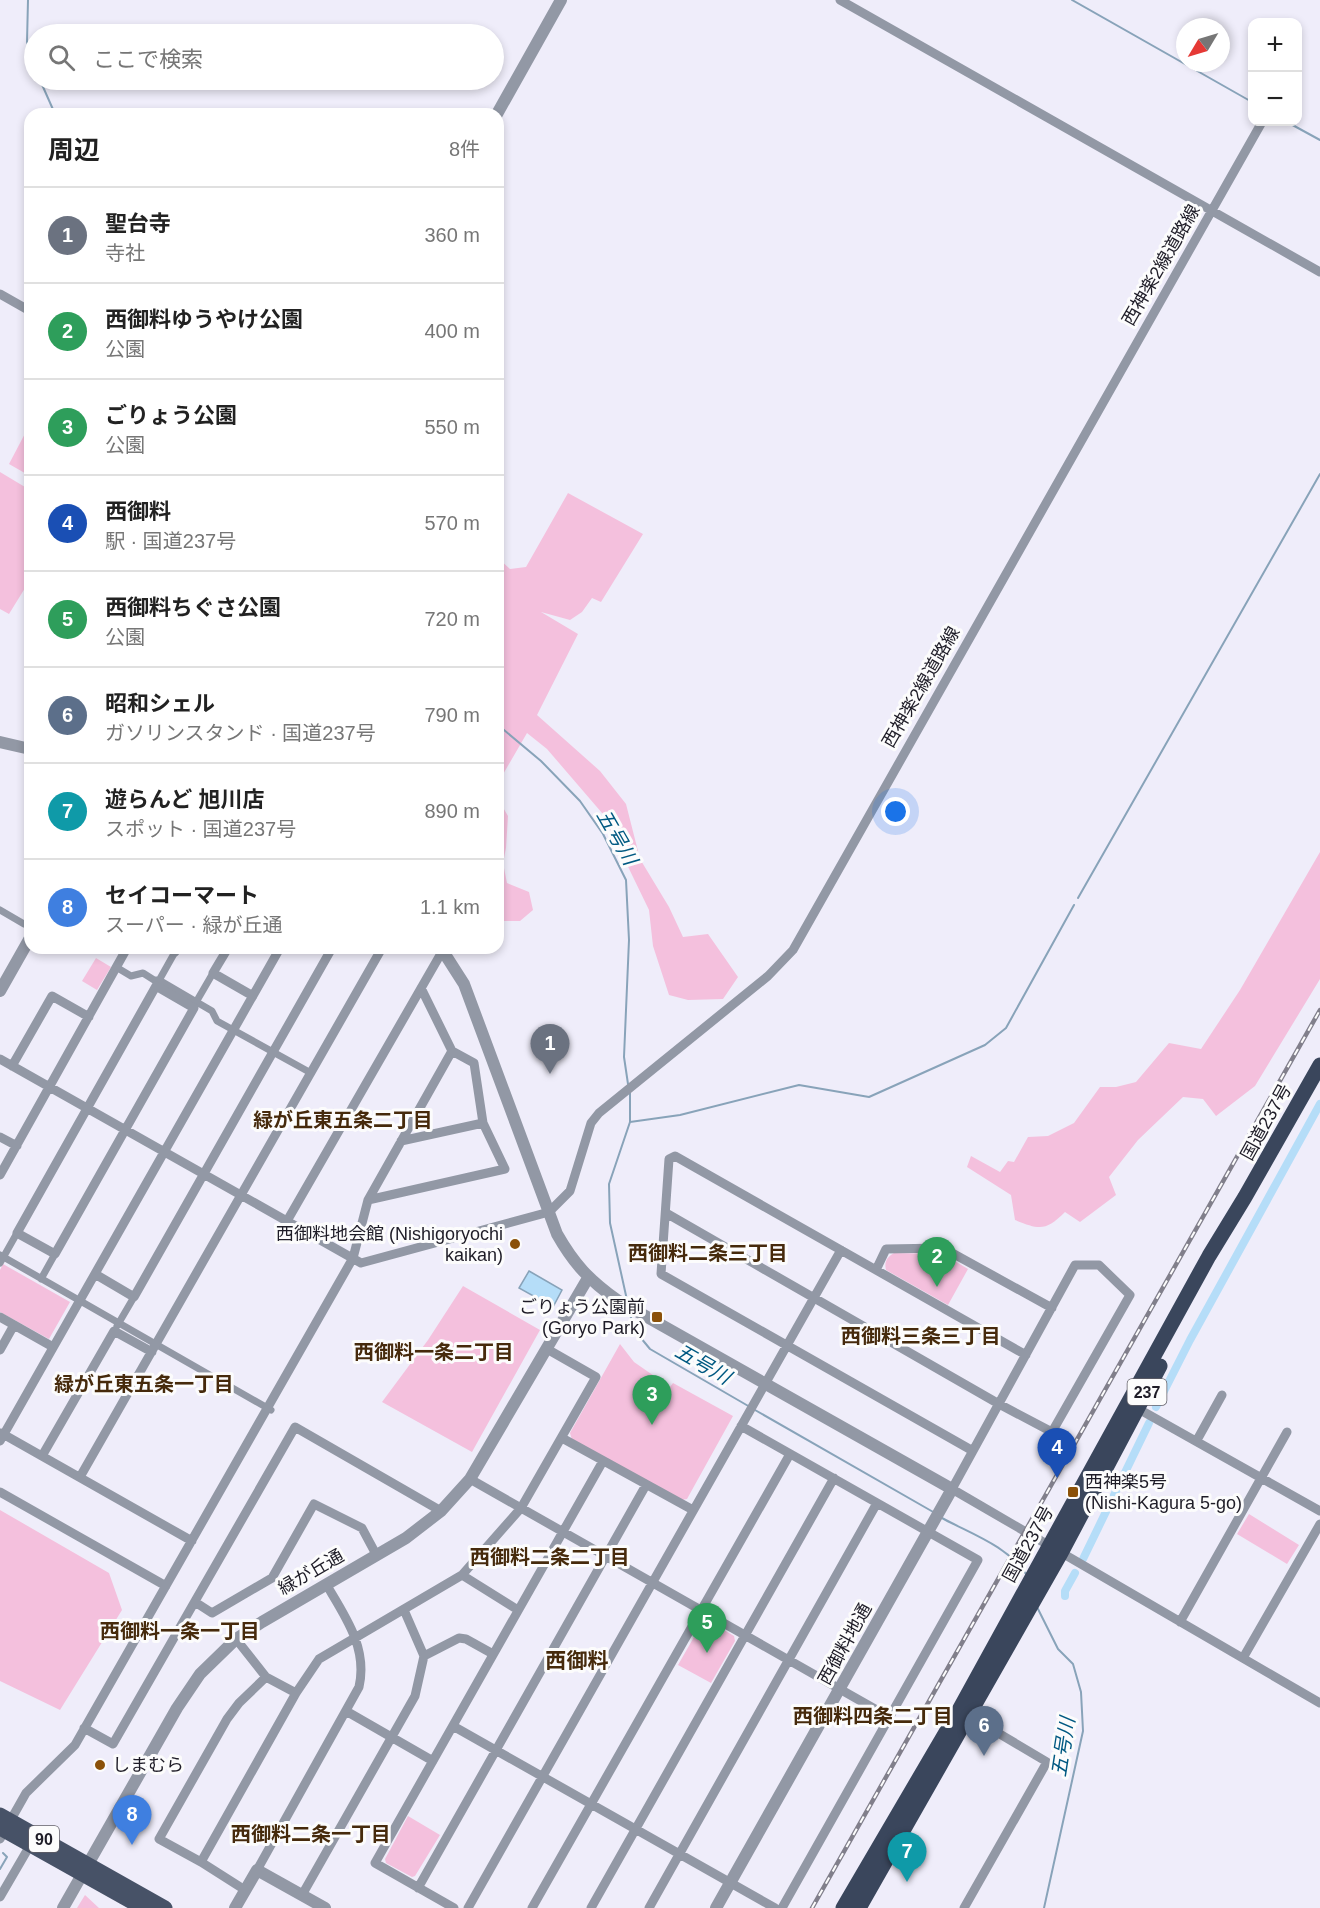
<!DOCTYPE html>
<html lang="ja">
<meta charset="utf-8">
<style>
body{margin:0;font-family:Arial,"Noto Sans JP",sans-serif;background:#f6f6f6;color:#222}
.controls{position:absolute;right:18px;top:18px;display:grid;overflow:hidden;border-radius:12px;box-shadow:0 3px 9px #0003}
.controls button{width:54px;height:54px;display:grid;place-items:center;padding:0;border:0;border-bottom:2px solid #e0e0e0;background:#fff;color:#222;font:30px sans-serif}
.compass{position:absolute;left:1176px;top:18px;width:54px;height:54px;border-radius:50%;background:#fff;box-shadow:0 3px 9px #0003;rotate:232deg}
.you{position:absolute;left:896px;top:812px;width:21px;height:21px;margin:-15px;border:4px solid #fff;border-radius:50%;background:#1a73e8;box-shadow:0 0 0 9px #1a73e833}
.badge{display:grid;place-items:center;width:39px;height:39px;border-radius:50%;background:#8b5109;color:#fff;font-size:20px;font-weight:700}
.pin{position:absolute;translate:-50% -50px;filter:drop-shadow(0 2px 3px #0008)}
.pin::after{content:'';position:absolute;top:32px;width:21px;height:18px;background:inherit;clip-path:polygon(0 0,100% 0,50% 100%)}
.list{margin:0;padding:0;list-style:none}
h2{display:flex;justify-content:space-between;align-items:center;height:78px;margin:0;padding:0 24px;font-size:26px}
h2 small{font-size:20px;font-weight:400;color:#767676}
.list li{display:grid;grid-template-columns:39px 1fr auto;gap:18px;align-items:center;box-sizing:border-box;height:96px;padding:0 24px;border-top:2px solid #e0e0e0}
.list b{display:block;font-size:22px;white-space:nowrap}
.list p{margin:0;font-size:20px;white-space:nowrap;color:#767676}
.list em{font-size:20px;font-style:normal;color:#767676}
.icon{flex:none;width:33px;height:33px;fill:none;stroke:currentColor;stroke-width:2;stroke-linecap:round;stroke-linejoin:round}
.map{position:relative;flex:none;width:1320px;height:1908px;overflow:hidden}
.search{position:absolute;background:#fff;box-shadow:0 3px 9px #0003;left:24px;top:24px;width:480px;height:66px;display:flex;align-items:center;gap:15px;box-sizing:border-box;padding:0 21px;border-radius:33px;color:#767676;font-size:22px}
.panel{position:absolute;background:#fff;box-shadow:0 3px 9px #0003;left:24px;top:108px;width:480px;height:846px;border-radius:18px}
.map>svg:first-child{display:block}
.green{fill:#f4c0dd}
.water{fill:#b5ddf8;stroke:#88a3b9;stroke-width:1.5}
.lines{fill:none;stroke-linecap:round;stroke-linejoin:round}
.stream{stroke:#88a3b9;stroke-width:2}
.canal{stroke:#b5ddf8;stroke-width:8}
.pedestrian{stroke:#9298a5;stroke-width:7}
.minor{stroke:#9298a5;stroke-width:9}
.tertiary{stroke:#9298a5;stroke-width:12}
.primary{stroke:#475267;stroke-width:15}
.trunk{stroke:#3a465c;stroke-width:15}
.rail-casing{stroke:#817f8b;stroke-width:4.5}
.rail{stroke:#fcfcfc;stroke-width:2;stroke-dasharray:7;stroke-linecap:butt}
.poi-dot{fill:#8b5109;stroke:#fcfcfc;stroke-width:2}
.labels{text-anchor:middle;stroke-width:6;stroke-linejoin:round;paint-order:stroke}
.shield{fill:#fcfcfc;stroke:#615f67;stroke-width:1.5}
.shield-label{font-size:16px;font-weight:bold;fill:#1e1c27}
.street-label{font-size:18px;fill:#1e1c27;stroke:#fcfcfc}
.poi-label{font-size:18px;fill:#1e1c27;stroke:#fcfcfc;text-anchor:end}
.water-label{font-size:20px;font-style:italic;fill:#005982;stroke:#fcfcfc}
.neighbourhood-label{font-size:20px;font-weight:bold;fill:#462a0c;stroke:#fcfcfc}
.quarter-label{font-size:21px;font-weight:bold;fill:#462a0c;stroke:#fcfcfc}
</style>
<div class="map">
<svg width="1320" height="1908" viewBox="0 0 1320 1908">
<rect width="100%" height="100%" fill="#efedfa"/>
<!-- green -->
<path class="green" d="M30 424V476L9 464Z
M0 472 30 490V580L9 614 0 609Z
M568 493 643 534 601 602 592 598 582 612 570 620 541 612 578 634 537 715 600 771 626 804 640 859 669 907 683 937 708 934 738 977 723 999 688 1000 669 995 653 946 649 910 602 813 547 749 527 733 498 783V558L510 569 526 567Z
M498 799 508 816 506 848 503 863 507 883 529 892 533 910 520 921H503L498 915Z
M1320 852V979L1255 1086 1216 1116 1203 1099 1183 1097 1138 1140 1109 1177 1116 1195 1080 1222 1065 1212C1046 1231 1040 1230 1015 1220L1011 1195 967 1167 971 1156 1000 1172 1008 1161 1014 1162 1028 1137 1048 1136 1074 1123 1100 1087H1116L1136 1082 1169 1043 1201 1049 1240 990Z
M96 958 111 967 97 990 82 981Z
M894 1253 943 1254 968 1269 948 1305 886 1270C884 1262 887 1257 894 1253Z
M3 1264 70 1302 49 1339 0 1312V1270Z
M463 1286 540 1330 472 1452 382 1402 428 1340Z
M620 1344 634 1362 670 1387 673 1383 733 1416 687 1499 681 1500 572 1440 570 1433Z
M0 1510 109 1573 122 1610 60 1710 0 1681Z
M1249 1514 1299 1545 1287 1564 1237 1534Z
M707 1620 734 1636 735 1641 711 1683 678 1665 702 1623Z
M408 1816 440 1835 415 1876 412 1877 386 1863 385 1859Z
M85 1895 99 1908H77Z"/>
<!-- water -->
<path class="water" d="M529 1271 562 1290 553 1307 519 1288Z"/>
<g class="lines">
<!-- stream -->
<path class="stream" d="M28 0 27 42 34 67
M1072 0 1252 102
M40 80 55 114
M1287 122 1320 140
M498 725 541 761 580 801 603 834 626 880 629 940 624 1057 628 1084
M1078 898 1320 474
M630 1122 680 1115 799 1085 869 1097 985 1045 1006 1028 1074 905
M627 1300 610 1223 609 1184 630 1122V1092
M629 1312 636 1332 650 1349 750 1407
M755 1410 935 1513
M942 1518C971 1534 1006 1545 1026 1574
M1037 1607 1058 1649 1073 1664 1081 1692 1083 1731 1044 1908
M0 1869 7 1857 3 1853"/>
<!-- canal -->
<path class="canal" d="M1156 1407 1190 1340 1320 1104
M1083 1559 1149 1423
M1065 1596V1591L1075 1573"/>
<!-- pedestrian -->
<path class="pedestrian" d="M0 910 24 924
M116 967 131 976 143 973 154 980H159L212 1011 217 1021 311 1073
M157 984 175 952
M195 1004 213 973
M0 1255 271 1410
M0 1263 17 1233
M41 1279 55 1254
M117 1326 134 1297"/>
<!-- minor -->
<path class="minor" d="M840 0 1320 272
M0 294 30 311
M169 948 175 952 177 948
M228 948 213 973 253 996
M156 986 194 1008 55 1254 17 1233Z
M0 1059 361 1263 549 1212 570 1191 591 1123 599 1113 768 976 793 950 1262 122
M12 1066 52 996 89 1017
M0 1137 17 1146
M401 1141 483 1123
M0 1175 127 948
M368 1200 505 1169 483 1123 474 1063 452 1051 421 988
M666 1213 999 1404 1052 1432 1130 1295 1099 1265H1075C1034 1340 993 1414 952 1489L1320 1703
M287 1221 443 950
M876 1270 886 1249 943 1248 1052 1308
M95 1274 134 1297 332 948
M0 1317 53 1347
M0 1350 14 1325
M1135 1407 1320 1511
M741 1426 978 1560 782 1908
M1 1433 192 1541
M562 1438 693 1510
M1197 1440 1222 1395
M0 1441 280 948
M973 1451 661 1274 669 1159 675 1156 1026 1355
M42 1456 114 1331 152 1352
M80 1477 382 948
M470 1479 889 1717
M0 1492 166 1586
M462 1575 518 1610
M195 1602 212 1613 272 1578 314 1504 362 1528 377 1556
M1180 1622 1287 1432
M236 1639 266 1677 296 1693
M424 1656 459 1638 466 1639 493 1654
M1243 1658 1320 1524
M346 1711 433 1761
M453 1726 775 1908
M84 1728 113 1744 295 1427 441 1511
M0 1839 26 1793 75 1745 353 1258 368 1200 452 1051
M201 1862 296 1693 319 1659 462 1575 521 1508 596 1377 547 1349
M257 1870 359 1687C368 1648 345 1616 326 1584
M418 1888 646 1485
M245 1890 201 1862 159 1839 227 1719 239 1703 266 1677
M302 1895 415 1696 424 1656 404 1610
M0 1897 32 1842
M454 1908 375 1863 603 1461
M468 1908 841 1250
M532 1908 790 1454
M591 1908 834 1478
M649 1908 877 1503
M964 1908 1047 1762 966 1714"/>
<!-- tertiary -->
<path class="tertiary" d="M497 114 561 0
M0 742 30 749
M441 948 464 984 557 1234C574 1264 589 1280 617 1300L952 1489 716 1908
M0 991 30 938
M63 1908 177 1708 200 1674 236 1639 262 1622 406 1538 441 1511 470 1479 588 1278
M235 1908 257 1870 325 1908"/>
<!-- primary -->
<path class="primary" d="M0 1815 165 1908
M0 1828 143 1908"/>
<!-- trunk -->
<path class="trunk" d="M843 1908 959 1710 1209 1256 1245 1197 1320 1065
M859 1908 1061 1553 1160 1366"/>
<!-- rail casing -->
<g class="rail-casing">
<path id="rail" d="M812 1908 1320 1010"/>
</g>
<!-- rail -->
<use href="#rail" class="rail"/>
</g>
<!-- markers -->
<g class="poi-dot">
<circle cx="515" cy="1244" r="6"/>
<rect x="651" y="1311" width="12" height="12" rx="3"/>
<rect x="1067" y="1486" width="12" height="12" rx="3"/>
<circle cx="100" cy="1765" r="6"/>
</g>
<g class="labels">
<!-- shield labels -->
<g class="shield">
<rect x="1127.5" y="1379" width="39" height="26" rx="4.5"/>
<rect x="29" y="1826" width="30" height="26" rx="4.5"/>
</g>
<g class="shield-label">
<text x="1147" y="1398">237</text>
<text x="44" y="1845">90</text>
</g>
<!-- street labels -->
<g class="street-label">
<text transform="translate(1161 265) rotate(-60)" y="6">西神楽2線道路線</text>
<text transform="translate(921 687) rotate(-60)" y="6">西神楽2線道路線</text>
<text transform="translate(1266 1122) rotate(-61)" y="6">国道237号</text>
<text transform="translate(1028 1544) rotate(-61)" y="6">国道237号</text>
<text transform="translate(311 1572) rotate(-30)" y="6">緑が丘通</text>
<text transform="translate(845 1644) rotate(-61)" y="6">西御料地通</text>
</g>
<!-- poi labels -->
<g class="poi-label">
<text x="503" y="1240">西御料地会館 (Nishigoryochi<tspan x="503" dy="21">kaikan)</tspan></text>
<text x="645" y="1313">ごりょう公園前<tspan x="645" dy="21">(Goryo Park)</tspan></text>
<text x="1085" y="1488" text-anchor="start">西神楽5号<tspan x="1085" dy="21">(Nishi-Kagura 5-go)</tspan></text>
<text x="112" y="1771" text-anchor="start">しまむら</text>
</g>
<!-- water labels -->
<g class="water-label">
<text transform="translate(617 837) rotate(60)" y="7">五号川</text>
<text transform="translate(703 1364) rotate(30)" y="7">五号川</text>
<text transform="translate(1063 1747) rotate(-81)" y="7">五号川</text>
</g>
<!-- neighbourhood labels -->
<g class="neighbourhood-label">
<text x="343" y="1127">緑が丘東五条二丁目</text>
<text x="708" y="1260">西御料二条三丁目</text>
<text x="921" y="1343">西御料三条三丁目</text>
<text x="434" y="1359">西御料一条二丁目</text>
<text x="144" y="1391">緑が丘東五条一丁目</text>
<text x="550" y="1564">西御料二条二丁目</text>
<text x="180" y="1638">西御料一条一丁目</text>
<text x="873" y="1723">西御料四条二丁目</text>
<text x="311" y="1841">西御料二条一丁目</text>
</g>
<!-- quarter labels -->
<g class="quarter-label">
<text x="577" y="1668">西御料</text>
</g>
</g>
</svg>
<div class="controls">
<button>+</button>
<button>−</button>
</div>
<svg class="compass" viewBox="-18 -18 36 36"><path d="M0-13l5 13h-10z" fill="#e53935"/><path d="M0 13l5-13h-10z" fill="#767676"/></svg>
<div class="you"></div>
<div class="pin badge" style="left:550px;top:1074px;background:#6b7280">1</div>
<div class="pin badge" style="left:937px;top:1287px;background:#2e9e5b">2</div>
<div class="pin badge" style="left:652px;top:1425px;background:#2e9e5b">3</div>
<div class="pin badge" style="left:1057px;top:1478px;background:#1a4fb4">4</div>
<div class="pin badge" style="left:707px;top:1653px;background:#2e9e5b">5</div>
<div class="pin badge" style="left:984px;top:1756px;background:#5c6f8a">6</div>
<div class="pin badge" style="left:907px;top:1882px;background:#0f9aa8">7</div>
<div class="pin badge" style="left:132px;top:1845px;background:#3f7fe0">8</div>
<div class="search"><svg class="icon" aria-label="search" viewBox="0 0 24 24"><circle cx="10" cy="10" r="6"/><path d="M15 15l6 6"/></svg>ここで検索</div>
<section class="panel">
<h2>周辺<small>8件</small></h2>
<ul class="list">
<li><span class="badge" style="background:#6b7280">1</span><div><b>聖台寺</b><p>寺社</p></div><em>360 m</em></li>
<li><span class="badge" style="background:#2e9e5b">2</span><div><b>西御料ゆうやけ公園</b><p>公園</p></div><em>400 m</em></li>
<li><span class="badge" style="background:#2e9e5b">3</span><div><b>ごりょう公園</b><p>公園</p></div><em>550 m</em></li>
<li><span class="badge" style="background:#1a4fb4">4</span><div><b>西御料</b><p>駅 · 国道237号</p></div><em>570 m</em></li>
<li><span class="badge" style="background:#2e9e5b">5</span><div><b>西御料ちぐさ公園</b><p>公園</p></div><em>720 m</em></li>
<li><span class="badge" style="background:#5c6f8a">6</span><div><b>昭和シェル</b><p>ガソリンスタンド · 国道237号</p></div><em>790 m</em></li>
<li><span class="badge" style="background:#0f9aa8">7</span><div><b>遊らんど 旭川店</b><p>スポット · 国道237号</p></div><em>890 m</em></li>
<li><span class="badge" style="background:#3f7fe0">8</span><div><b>セイコーマート</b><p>スーパー · 緑が丘通</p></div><em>1.1 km</em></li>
</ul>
</section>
</div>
